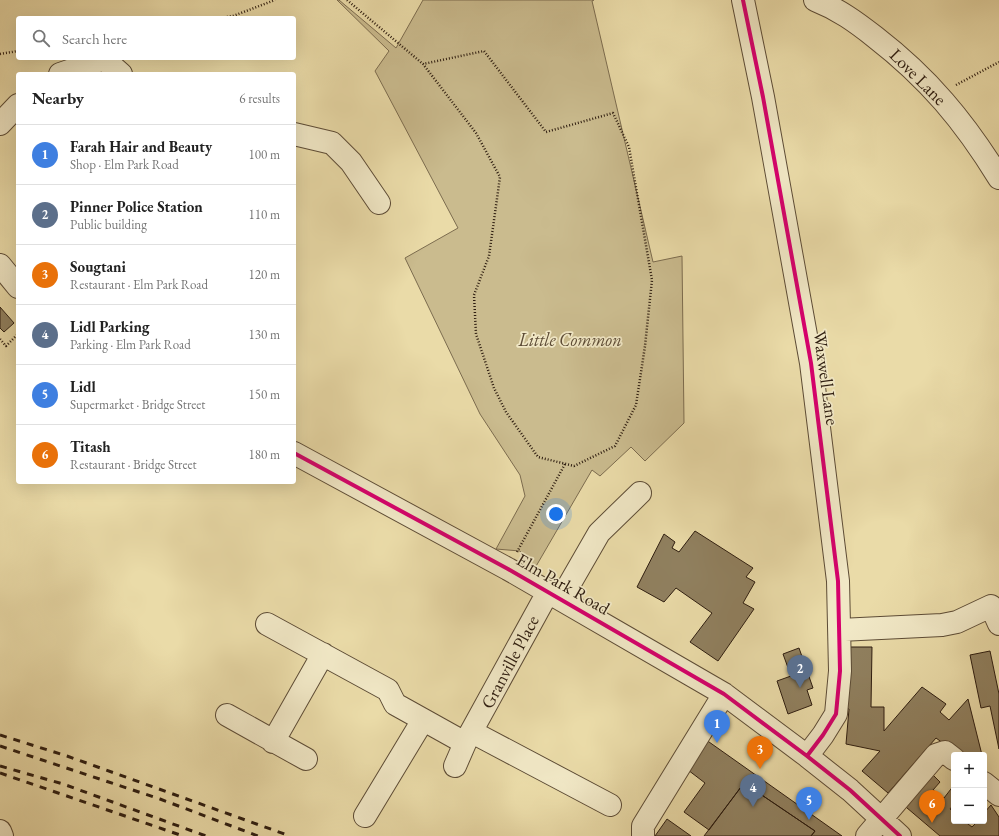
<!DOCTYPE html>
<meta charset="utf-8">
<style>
body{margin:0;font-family:"EB Garamond",serif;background:#f2f2f2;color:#222}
.controls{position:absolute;right:12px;bottom:12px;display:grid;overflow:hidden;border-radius:4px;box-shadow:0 4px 16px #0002}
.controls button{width:36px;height:36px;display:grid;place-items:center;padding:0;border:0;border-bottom:1px solid #e0e0e0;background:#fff;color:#222;font:20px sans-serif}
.you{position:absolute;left:556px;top:514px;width:14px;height:14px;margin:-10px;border:3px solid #fff;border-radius:50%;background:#1a73e8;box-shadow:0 0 0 6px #1a73e833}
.badge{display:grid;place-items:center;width:26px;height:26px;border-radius:50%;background:#d93025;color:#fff;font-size:13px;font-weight:700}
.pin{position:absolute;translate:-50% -33px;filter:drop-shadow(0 1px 2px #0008)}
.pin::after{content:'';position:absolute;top:21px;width:14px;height:12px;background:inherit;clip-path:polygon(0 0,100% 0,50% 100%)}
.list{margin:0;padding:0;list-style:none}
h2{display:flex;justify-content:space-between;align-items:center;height:52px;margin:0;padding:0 16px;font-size:17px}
h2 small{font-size:13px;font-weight:400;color:#767676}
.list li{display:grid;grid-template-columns:26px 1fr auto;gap:12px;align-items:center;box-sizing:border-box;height:60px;padding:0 16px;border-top:1px solid #e0e0e0}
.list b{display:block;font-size:15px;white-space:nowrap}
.list p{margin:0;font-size:13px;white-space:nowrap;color:#767676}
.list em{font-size:13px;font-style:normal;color:#767676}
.icon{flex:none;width:22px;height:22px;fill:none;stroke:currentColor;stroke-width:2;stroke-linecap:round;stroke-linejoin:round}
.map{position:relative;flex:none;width:999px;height:836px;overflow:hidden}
.search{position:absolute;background:#fff;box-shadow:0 4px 16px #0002;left:16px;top:16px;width:280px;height:44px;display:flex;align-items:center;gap:10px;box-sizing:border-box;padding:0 14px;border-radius:4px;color:#767676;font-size:15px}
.panel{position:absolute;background:#fff;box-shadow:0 4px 16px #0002;left:16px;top:72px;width:280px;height:412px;border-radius:4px}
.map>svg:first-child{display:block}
.green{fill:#cabb8e;stroke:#7c6c4f}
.building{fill:#90805f;stroke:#2e1d10}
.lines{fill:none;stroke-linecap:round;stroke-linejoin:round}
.minor-casing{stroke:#5d4c36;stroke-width:24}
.path{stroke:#2e1d10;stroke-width:2.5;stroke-dasharray:1 2;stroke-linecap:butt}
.minor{stroke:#f1e8c6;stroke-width:22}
.rail{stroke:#2e1d10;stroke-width:3;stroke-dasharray:7 7;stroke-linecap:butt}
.cycleway-casing{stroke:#f1e8c6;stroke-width:6}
.cycleway{stroke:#d6006c;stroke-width:4}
.labels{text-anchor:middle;stroke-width:3.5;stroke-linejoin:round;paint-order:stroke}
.street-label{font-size:18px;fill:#2e1d10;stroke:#f1e8c6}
.park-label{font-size:18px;font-style:italic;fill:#5d4c36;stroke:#f1e8c6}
</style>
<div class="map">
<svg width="999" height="836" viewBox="0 0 999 836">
<rect width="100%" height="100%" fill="#eadba8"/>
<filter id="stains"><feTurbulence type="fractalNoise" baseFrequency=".005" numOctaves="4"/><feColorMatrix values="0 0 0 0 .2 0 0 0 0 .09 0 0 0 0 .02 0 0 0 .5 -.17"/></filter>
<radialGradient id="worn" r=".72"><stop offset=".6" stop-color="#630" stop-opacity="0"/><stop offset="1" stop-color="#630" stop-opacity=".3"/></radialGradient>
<!-- green -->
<path class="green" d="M337 0H339L396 48 423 0H594L592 1 653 262 682 256 684 423 645 461 631 447 600 476 592 470 535 568 520 551 496 549 525 496 520 475 480 414 405 258 458 228 375 71 389 51Z"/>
<!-- building -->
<path class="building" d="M0 307 14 323 4 332 0 328Z
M695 531 753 568 746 577 755 582 743 603 754 609 718 661 690 642 712 613 676 588 664 602 637 587 664 534 675 542 672 548 679 552Z
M846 647H872L871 707H884V731L922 687 946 704 940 712 949 720 968 699 982 755H959L936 738 888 793 862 771 880 751 846 744 849 709 844 708Z
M799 648 813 688 807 690 812 705 788 714 777 681 791 676 783 654Z
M990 651 999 694V749L990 706 981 708 970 655Z
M702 737 842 836H811L815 831 744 783 709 830 684 812 705 783 688 770Z
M933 775 940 782 933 790 944 798 954 785V804L950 809 954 813V821H964L972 827 978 821H984V813L991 805 999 817V836H940L900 802Z
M744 783 815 831 811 836H704Z
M667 819 691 836H655Z"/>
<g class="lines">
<!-- minor casing -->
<g class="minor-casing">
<path id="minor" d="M743 0 763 97 811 363 838 581 840 671 836 714 823 735 807 756
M815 0C838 9 856 22 875 37 928 78 964 121 999 178
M60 74 104 59 121 74
M0 124 18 105
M294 134 332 143 351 162 379 203
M0 265 18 287
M294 453 508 569 724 694 807 756 850 790 900 836
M561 599 599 533 640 493
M267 624 388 690 395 704 465 743
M840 630 942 625 957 622 991 606 999 624
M227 715 306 759
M472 732 610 805
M273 742 323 654
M455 766 465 743 548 592
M984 783 999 795
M365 816 423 720
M0 831 2 836
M643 836V826L724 694
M867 836 936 755 945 752 954 759"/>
</g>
<!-- path -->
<path class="path" d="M347 0 423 64 476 133 500 177 489 256 474 295 476 334 494 388 506 412 538 457 574 466 615 446 636 405 645 346 652 280 629 147 613 113 546 132 484 51 423 64
M221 18 233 16 275 0
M0 54 18 51
M956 85 999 62
M0 339 6 346 18 334
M517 552 565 464"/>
<!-- minor -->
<use href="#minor" class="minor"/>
<!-- rail -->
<path class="rail" d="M0 735 67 756 290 836
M0 746 160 799 258 836
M0 766 63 784 206 836
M0 773 183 836"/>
<!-- cycleway casing -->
<g class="cycleway-casing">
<path id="cycleway" d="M743 0 763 97 811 363 838 581 840 671 836 714 823 735 807 756
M294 453 508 569 724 694 807 756 850 790 900 836"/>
</g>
<!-- cycleway -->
<use href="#cycleway" class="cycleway"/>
</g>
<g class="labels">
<!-- street labels -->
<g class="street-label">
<text transform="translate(918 77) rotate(45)" y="6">Love Lane</text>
<text transform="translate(826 378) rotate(82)" y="6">Waxwell Lane</text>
<text transform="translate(563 584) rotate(30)" y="6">Elm Park Road</text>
<text transform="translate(510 662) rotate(-62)" y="6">Granville Place</text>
</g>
<!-- park labels -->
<g class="park-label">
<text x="570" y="346">Little Common</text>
</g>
</g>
<rect width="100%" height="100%" filter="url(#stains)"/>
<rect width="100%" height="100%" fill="url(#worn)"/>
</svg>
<div class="controls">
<button>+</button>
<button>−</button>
</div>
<div class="you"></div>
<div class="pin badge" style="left:717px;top:743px;background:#3f7fe0">1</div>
<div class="pin badge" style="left:800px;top:688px;background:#5c6f8a">2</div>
<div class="pin badge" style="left:760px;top:769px;background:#e8710a">3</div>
<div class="pin badge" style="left:753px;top:807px;background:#5c6f8a">4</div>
<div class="pin badge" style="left:809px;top:820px;background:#3f7fe0">5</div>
<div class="pin badge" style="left:932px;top:823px;background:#e8710a">6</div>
<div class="search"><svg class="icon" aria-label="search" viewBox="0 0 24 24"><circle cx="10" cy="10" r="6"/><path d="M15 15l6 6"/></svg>Search here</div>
<section class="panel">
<h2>Nearby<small>6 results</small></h2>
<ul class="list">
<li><span class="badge" style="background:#3f7fe0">1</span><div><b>Farah Hair and Beauty</b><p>Shop · Elm Park Road</p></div><em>100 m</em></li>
<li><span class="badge" style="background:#5c6f8a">2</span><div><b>Pinner Police Station</b><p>Public building</p></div><em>110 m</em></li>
<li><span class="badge" style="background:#e8710a">3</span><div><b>Sougtani</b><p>Restaurant · Elm Park Road</p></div><em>120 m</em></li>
<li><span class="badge" style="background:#5c6f8a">4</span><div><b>Lidl Parking</b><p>Parking · Elm Park Road</p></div><em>130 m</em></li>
<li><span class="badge" style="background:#3f7fe0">5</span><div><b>Lidl</b><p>Supermarket · Bridge Street</p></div><em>150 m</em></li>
<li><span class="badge" style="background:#e8710a">6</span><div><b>Titash</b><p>Restaurant · Bridge Street</p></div><em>180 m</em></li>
</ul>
</section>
</div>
